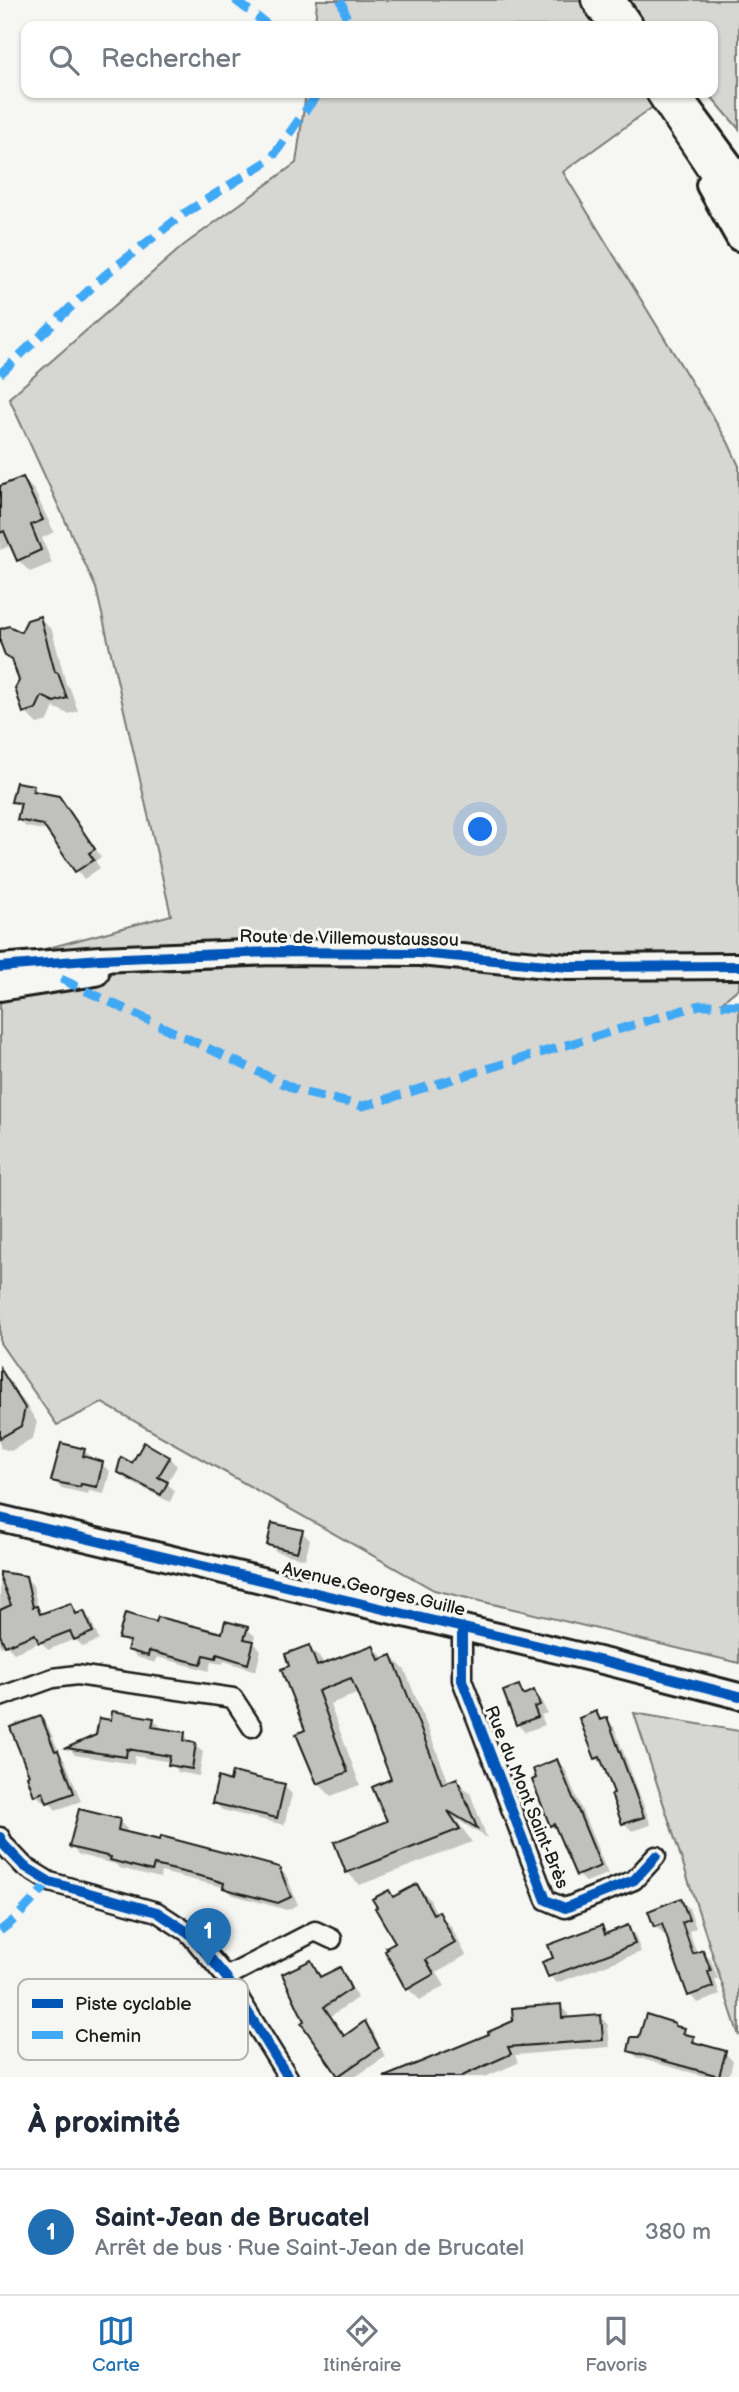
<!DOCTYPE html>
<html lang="fr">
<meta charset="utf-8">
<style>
body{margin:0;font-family:"Balsamiq Sans",sans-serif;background:#f6f6f7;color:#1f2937}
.you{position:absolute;left:481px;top:830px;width:24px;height:24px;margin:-18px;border:5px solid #fff;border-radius:50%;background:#1a73e8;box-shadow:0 0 0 10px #1a73e833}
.badge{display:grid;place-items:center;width:46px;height:46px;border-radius:50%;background:#1f6fb2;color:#fff;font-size:23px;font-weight:700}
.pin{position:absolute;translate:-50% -58px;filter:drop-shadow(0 2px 4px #0008)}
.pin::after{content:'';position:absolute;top:37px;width:24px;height:21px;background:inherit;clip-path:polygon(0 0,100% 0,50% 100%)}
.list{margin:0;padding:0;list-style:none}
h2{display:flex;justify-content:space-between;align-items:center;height:91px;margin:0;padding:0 28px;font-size:30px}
h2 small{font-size:23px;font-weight:400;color:#747a83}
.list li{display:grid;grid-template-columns:46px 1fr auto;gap:21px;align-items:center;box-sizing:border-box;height:126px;padding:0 28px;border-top:2px solid #e0e1e3}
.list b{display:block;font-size:26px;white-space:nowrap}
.list p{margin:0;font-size:23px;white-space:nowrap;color:#747a83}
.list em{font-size:23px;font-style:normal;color:#747a83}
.icon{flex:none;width:38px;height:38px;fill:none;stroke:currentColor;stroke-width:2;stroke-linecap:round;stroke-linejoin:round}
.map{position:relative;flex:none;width:739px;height:2077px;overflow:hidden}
.search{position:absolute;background:#fff;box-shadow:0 2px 5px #0004;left:21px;right:21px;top:21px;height:77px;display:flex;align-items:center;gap:18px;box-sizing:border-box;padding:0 24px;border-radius:14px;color:#747a83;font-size:26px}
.sheet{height:217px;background:#fff}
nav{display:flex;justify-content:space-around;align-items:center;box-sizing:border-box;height:98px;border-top:2px solid #e0e1e3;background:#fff;font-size:19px;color:#747a83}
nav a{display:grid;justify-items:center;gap:4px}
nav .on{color:#1f6fb2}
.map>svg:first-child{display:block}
.green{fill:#d6d6d2;stroke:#797977;stroke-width:2}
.shadow{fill:#0003}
.building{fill:#c0c0bd;stroke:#1c1c1c;stroke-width:2}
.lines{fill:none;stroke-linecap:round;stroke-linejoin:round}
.street-casing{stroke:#1c1c1c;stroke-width:23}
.secondary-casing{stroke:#1c1c1c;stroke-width:30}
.primary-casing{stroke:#1c1c1c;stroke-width:33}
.street{stroke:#f6f6f2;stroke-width:18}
.secondary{stroke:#f6f6f2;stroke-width:24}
.primary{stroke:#f6f6f2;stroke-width:28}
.quiet{stroke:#3fa9f5;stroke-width:9;stroke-dasharray:18 9;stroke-linecap:butt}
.cycleway-casing{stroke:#f6f6f2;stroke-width:15}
.cycleway{stroke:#0057b8;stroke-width:10}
.labels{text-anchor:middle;stroke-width:6;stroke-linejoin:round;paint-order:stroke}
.street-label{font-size:18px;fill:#1c1c1c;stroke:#f6f6f2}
.key{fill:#f6f6f2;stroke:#b5b5b2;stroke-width:2}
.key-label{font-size:19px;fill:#1c1c1c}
</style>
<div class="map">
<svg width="739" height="2077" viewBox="0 0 739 2077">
<rect width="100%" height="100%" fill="#f6f6f2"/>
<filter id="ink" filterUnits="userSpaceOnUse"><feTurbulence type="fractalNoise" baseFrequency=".0143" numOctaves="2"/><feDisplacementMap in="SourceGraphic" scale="14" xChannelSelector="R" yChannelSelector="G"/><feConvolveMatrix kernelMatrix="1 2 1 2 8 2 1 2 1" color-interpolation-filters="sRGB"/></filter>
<g filter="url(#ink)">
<!-- green -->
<path class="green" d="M317 0H739V129L708 93H713V26H315Z
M306 93H672L563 172 728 442 739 466V988L722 1002H739V1663L434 1590 102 1403 57 1425 0 1343V961L171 915 96 588 9 398 184 245 296 163Z
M634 1713 739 1731V2036Z"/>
<!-- shadow -->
<path class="shadow" d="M22 478 34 490 54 532 42 538 52 563 30 572 18 560 12 545 0 550V487Z
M39 618 52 630 66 684 70 688 78 711 68 714 54 707 48 721 37 724 25 712 21 682 15 663 6 654 0 631 22 635Z
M33 787 41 795 58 798 66 806 101 857 95 861 100 868 84 879 49 831 26 827 19 820 21 809 13 801Z
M0 1384 10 1387 23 1400 37 1422 33 1438 11 1451 0 1448Z
M84 1451 110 1471 104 1494 89 1491 88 1494 61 1488 53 1480Z
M169 1458 177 1466 167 1483 175 1491 170 1502 127 1480 119 1472 133 1465Z
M302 1532 310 1540 305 1559 277 1552 269 1544Z
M0 1573 25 1578 33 1585 38 1610 44 1615 71 1605 79 1615 84 1613 91 1620 99 1640 83 1647 75 1639 48 1650 41 1642 14 1653 6 1645 0 1647Z
M157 1624 223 1635 247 1629 255 1636 253 1642 261 1650 256 1671 224 1661 223 1664 211 1662 209 1671 157 1657 155 1663 137 1657 129 1649 130 1646 120 1638Z
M309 1647 322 1660 324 1665 373 1647 385 1659 392 1657 405 1670 449 1783 456 1780 470 1793 487 1838 456 1819 472 1842 360 1885 347 1872 389 1822 393 1780 359 1693 330 1704 360 1785 331 1796 318 1783 292 1667Z
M519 1687 527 1695 533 1692 541 1700 547 1713 541 1715 545 1725 525 1732 517 1724Z
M596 1713 603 1720 606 1719 614 1727 651 1825 632 1831 624 1823 616 1794 604 1766 596 1758Z
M40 1718 48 1726 60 1754 65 1760 81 1801 56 1810 48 1801 44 1802 36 1795Z
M153 1719 161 1727V1730L184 1734 192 1744 203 1752 199 1776 178 1772 171 1762 135 1756 134 1764 75 1755 69 1748 97 1736 112 1722Z
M557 1761 565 1769 608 1874 585 1882 578 1875 559 1833 551 1825Z
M231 1783 284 1786 292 1794 284 1825 222 1810 214 1802Z
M119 1821 127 1829 126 1834 279 1868 287 1877 298 1905 287 1910 233 1895 226 1888 161 1872 160 1878 120 1868 115 1864 79 1855 71 1847Z
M417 1886 429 1898 437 1914 439 1913 450 1925 466 1955 437 1973 445 1986 420 2000 408 1989 389 1892 395 1898Z
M681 1900 689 1908 696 1928 689 1931 697 1954 703 1952 711 1960 718 1979 715 1980 720 1995 698 2003 690 1995 667 1933 663 1934 655 1926Z
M601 1927 608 1934 627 1927 635 1935 641 1952 557 1983 550 1976Z
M311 1962 322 1978 340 1969 347 1977 357 1998 331 2016 345 2037 365 2023 373 2031 385 2057 355 2077H341L339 2075 306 2021Z
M560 2006 568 2014 569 2019 600 2017 608 2025 610 2047 515 2055 518 2063 485 2077H405Z
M674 2024 684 2030 702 2047 725 2053 733 2061 729 2077H707L638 2058 630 2051 640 2039Z"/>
<!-- building -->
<path class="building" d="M23 477 43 520 31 525 41 550 17 561 4 531 0 533V486Z
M40 616 55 672 58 673 67 698 54 702 42 696 36 709 23 713 15 688 19 681 12 659 5 655 0 642V629L9 626 21 632 27 620Z
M16 782 34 785 33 791 59 796 95 849 89 853 94 860 75 872 43 825 17 820 21 803 11 802Z
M0 1368 25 1408 21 1426 0 1438Z
M144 1442 170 1457 158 1477 168 1482 161 1495 117 1472 121 1457 132 1463Z
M61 1443 85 1449 83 1456 103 1462 97 1487 81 1484 80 1487 51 1481Z
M272 1523 303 1530 297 1552 267 1545Z
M0 1572 26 1576 33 1607 37 1606 40 1614 71 1603 76 1614 84 1611 93 1632 74 1640 70 1631 39 1643 35 1634 5 1646 0 1635V1610L11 1605 0 1577Z
M125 1613 156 1622 158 1617 222 1633 225 1621 248 1627 244 1639 254 1641 248 1664 217 1654 216 1658 204 1655 201 1664 149 1651 148 1656 127 1650 130 1641 118 1639Z
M309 1645 317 1666 373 1645 379 1660 392 1655 442 1784 457 1778 477 1828 448 1811 460 1829 346 1873 334 1842 387 1821 372 1787 391 1779 351 1678 318 1691 348 1772 317 1784 296 1734 305 1730 281 1669 289 1666 285 1654Z
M519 1685 523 1695 534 1690 540 1705 534 1707 538 1717 516 1725 503 1691Z
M112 1711 154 1718 152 1727 185 1732 184 1741 196 1743 192 1769 168 1765 170 1756 127 1749 126 1757 66 1748 96 1735 99 1718 111 1720Z
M596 1711 600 1720 607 1717 644 1817 622 1824 611 1794 614 1793 600 1757 595 1759 579 1718Z
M41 1716 55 1751 58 1750 74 1793 47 1803 43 1792 34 1796 27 1776 29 1775 10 1727Z
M557 1759 601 1866 576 1876 554 1824 550 1826 532 1780 536 1778 533 1769Z
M232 1772 285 1784 277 1818 212 1803 218 1777 230 1781Z
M79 1809 120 1819 118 1830 160 1840 161 1836 279 1867 291 1897 278 1903 236 1892 223 1888 224 1883 208 1878 154 1865 152 1871 110 1860 111 1857 69 1847Z
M417 1884 433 1914 439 1911 455 1943 426 1960 434 1974 406 1990 385 1951 388 1949 386 1947 395 1942 375 1908 377 1907 372 1899 389 1890 393 1897Z
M681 1898 689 1920 682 1923 693 1954 703 1950 711 1971 708 1972 713 1987 688 1996 662 1924 654 1927 648 1911Z
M602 1925 605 1934 628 1925 635 1944 548 1977 542 1962 553 1958 548 1945Z
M311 1960 320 1977 340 1967 351 1989 324 2007 344 2036 365 2021 379 2048 338 2076 301 2023 304 2021 282 1974Z
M561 2004 562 2018 601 2015 603 2040 508 2047 511 2054 460 2077H384L489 2034 488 2032 513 2021 512 2008Z
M646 2014 675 2023V2026L685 2028 683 2034 694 2036 693 2042 726 2051 719 2076 628 2051 631 2037H639Z"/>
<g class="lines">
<!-- street casing -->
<g class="street-casing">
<path id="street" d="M462 1628V1680L546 1900 565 1908 634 1880 656 1856
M0 1697 53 1678 77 1675 233 1698 252 1727
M0 1837 4 1845 24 1866 50 1882 157 1912 189 1933 226 1977 288 2077
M226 1977 315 1931 332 1939"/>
</g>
<!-- secondary casing -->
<g class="secondary-casing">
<path id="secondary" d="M613 0 631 26
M677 93 739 177
M709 185 739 238
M0 967 100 959 273 952 420 953 568 967 739 966
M0 988 96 973
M0 1518 611 1663 739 1696"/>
</g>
<!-- primary casing -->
<g class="primary-casing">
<path id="primary" d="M596 0 614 26
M661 93 739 209"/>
</g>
<!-- street -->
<use href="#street" class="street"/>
<!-- secondary -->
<use href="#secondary" class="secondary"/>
<!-- primary -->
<use href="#primary" class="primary"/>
<!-- quiet -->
<path class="quiet" d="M235 0 269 26
M341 0 349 26
M0 374 105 275 182 215 271 159 318 93
M61 979 301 1092 363 1106 700 1005H739
M0 1931 15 1919 50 1882"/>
<!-- cycleway casing -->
<g class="cycleway-casing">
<path id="cycleway" d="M0 967 100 959 273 952 420 953 568 967 739 966
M0 1518 611 1663 739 1696
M462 1628V1680L546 1900 565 1908 634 1880 656 1856
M0 1837 4 1845 24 1866 50 1882 157 1912 189 1933 226 1977 288 2077"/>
</g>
<!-- cycleway -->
<use href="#cycleway" class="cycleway"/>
</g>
</g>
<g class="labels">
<!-- street labels -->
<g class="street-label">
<text transform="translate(349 938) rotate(1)" y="6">Route de Villemoustaussou</text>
<text transform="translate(374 1589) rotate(13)" y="6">Avenue Georges Guille</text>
<text transform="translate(527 1797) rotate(68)" y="6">Rue du Mont Saint-Brès</text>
</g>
</g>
<!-- legend -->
<rect x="18" y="1979" width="230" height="81" rx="10" class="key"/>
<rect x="32" y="1999" width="31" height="9" fill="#0057b8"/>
<rect x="32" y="2031" width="31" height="8" fill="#3fa9f5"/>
<g class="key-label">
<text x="75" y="2010">Piste cyclable</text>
<text x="75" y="2042">Chemin</text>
</g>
</svg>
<div class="you"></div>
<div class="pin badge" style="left:208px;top:1966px">1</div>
<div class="search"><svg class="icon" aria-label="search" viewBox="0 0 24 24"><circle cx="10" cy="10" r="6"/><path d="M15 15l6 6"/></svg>Rechercher</div>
</div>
<section class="sheet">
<h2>À proximité<small></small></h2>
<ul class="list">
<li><span class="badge">1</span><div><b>Saint-Jean de Brucatel</b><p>Arrêt de bus · Rue Saint-Jean de Brucatel</p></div><em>380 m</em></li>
</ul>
</section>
<nav>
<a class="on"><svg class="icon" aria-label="map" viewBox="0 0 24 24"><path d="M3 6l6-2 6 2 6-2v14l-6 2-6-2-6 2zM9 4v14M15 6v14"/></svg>Carte</a>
<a><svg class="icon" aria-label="directions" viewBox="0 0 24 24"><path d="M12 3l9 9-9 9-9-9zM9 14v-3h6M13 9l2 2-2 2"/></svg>Itinéraire</a>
<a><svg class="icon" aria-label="saved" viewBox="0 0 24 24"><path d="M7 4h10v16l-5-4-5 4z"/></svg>Favoris</a>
</nav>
